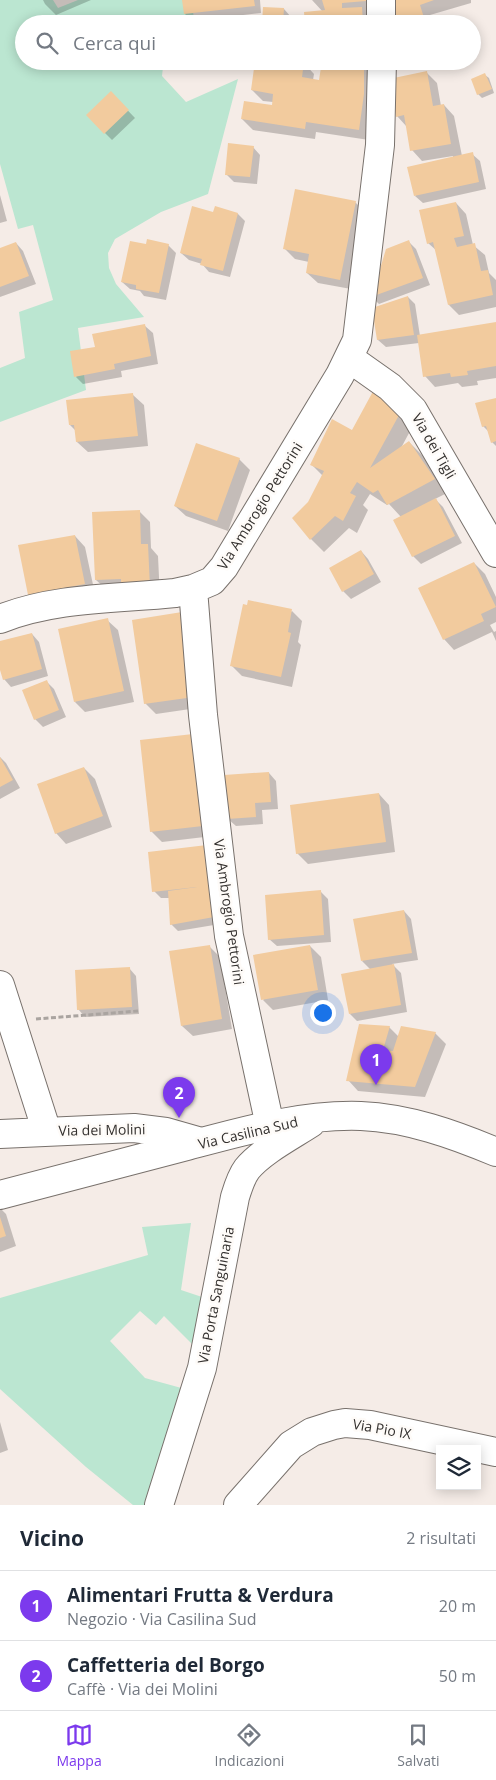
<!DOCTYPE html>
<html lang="it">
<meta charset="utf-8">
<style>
body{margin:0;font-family:"Open Sans",sans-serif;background:#f6f6f7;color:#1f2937}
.controls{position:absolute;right:15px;bottom:15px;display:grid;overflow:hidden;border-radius:0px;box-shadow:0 2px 12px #0003}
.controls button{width:45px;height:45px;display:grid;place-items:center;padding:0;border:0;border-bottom:1px solid #e0e1e3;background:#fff;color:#1f2937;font:25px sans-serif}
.you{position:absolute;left:322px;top:1012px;width:18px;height:18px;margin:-12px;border:4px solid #fff;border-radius:50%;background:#1a73e8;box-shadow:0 0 0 8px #1a73e833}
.badge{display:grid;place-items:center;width:32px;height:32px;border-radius:50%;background:#7c3aed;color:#fff;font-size:16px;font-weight:700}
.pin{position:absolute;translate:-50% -41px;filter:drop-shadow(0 1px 2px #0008)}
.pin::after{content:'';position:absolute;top:26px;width:18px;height:15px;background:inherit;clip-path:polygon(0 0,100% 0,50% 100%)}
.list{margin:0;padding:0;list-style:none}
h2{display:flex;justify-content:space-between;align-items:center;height:65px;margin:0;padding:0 20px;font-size:21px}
h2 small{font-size:16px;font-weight:400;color:#747a83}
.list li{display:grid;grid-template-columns:32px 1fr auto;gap:15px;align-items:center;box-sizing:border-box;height:70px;padding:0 20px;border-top:1px solid #e0e1e3}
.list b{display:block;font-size:19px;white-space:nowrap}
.list p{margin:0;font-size:16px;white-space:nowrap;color:#747a83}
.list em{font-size:16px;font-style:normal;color:#747a83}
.icon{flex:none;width:28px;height:28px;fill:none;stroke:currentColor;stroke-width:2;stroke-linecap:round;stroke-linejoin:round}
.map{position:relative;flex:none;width:496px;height:1505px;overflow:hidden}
.search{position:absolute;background:#fff;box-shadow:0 2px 12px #0003;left:15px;right:15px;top:15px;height:55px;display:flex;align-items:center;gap:12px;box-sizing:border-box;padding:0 18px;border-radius:28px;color:#747a83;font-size:19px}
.sheet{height:205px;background:#fff}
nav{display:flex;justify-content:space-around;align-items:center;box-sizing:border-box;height:70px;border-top:1px solid #e0e1e3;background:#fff;font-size:14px;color:#747a83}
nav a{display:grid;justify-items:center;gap:2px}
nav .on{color:#7c3aed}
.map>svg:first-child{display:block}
.green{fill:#bbe6d1}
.shadow{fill:#0003}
.building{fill:#f2cb9e}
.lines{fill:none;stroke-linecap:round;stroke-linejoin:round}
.street-casing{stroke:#78716c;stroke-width:30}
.path{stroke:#aaa4a0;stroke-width:3;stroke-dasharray:5 2.5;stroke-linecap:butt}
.street{stroke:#fff;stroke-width:28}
.labels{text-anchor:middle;stroke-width:5;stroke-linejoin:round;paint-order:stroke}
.street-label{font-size:14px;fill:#33302e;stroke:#fefbf8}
</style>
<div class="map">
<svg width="496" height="1505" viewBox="0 0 496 1505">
<rect width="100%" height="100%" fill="#f5ece7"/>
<!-- green -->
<path class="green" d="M0 0H53L58 8 78 0H191L195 24H24V61H166L163 67 162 76 186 102 238 79 208 194 161 212 115 239 108 253 109 268 116 284 144 317 78 328 86 390 0 422V368L25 358 19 312 53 300 33 225 18 229 0 164Z
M191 1223 181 1290 205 1298 196 1348 164 1316 156 1325 140 1311 110 1341 145 1378 185 1389 148 1505H133L86 1467 0 1389V1298L148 1255 142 1227Z"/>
<!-- shadow -->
<path class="shadow" d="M43 0H91L56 15 45 4Z
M183 0H260L261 13 192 21 185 14Z
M312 0H376L377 12H366L372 18 373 24H306L323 12Z
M392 0H471V3L430 15 432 24H399Z
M284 9 291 17V24H263Z
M256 61H292L304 63 314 74 313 80 320 81 323 61H370L369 140 316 132 315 139 253 130 242 119 273 106V102L263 101 252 90Z
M427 73 437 83 441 106 444 105 454 116 462 156 472 154 480 161 486 189 423 203 415 196 453 158V156L422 161 412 150 407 127 397 116Z
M485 75 489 78 494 93 482 98 478 94Z
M111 93 135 118 112 140 87 115Z
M253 147 260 155 257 184 234 182 226 174Z
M0 195 7 221 0 223Z
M355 202 366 213 351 289 318 283 307 273 309 262 295 259 284 248Z
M456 203 466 214 473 245 485 255 489 273 496 280V307L459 315 449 305 437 251 428 243Z
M216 208 238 214 245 221 230 277 209 272 202 264 189 260 181 253 214 213Z
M409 242 416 249 430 285 379 304 372 297Z
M16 243 23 251 36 284 0 297V249Z
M168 245 176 253 166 300 144 296 140 291 130 289 122 282 147 246Z
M408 297 415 304 420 336 496 323V378L477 381 478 385 462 387 458 383 435 387 425 376 419 343 386 347 378 340 374 308Z
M145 326 153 333 158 364 121 371 122 377 83 384 76 377 96 348Z
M378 386 416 420 401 448 409 442 422 455 447 493 435 499 443 507 462 543 421 564 413 556 394 520 401 517 389 504 387 505 370 494 363 505 368 510 357 533 349 528 324 552 311 539 309 503 323 476 311 464 352 431Z
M133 395 144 405 148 446 88 452 77 442 76 431 70 425Z
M496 399V446L492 442 490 433 483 426Z
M239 459 250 470 228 531 186 516 175 506Z
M139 511 150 522 151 548 158 556 160 598 107 590 96 580Z
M75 536 85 547 95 594 40 605 29 594Z
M361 551 368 559 381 582 351 599 343 591Z
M474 563 485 574 496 597V622L490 625 494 632 496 631V641L492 632 454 650 444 639Z
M292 611 302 621 298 642 301 645 292 687 242 676 232 666Z
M107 620 118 630 134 702 85 712 75 702Z
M133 621 204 707 156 714 145 703Z
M32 634 39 642 48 676 11 687 4 679 0 665V643Z
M47 682 54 689 66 717 43 727 35 719Z
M193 736 213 836 162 842 151 831Z
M0 757 6 763 20 788 0 799Z
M84 768 95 779 112 827 66 844 56 833Z
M269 773 276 781 278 809 262 810 263 824 236 826 228 819Z
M379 794 389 805 395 852 308 864 297 853Z
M206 846 220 924 178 931 171 924 169 898H161L154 891Z
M321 892 328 899 331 942 277 946 269 939Z
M404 911 411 919 418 960 392 964 401 973 407 1012 357 1021 350 1014 371 970 362 961Z
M209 946 220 957 232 1029 193 1036 182 1026Z
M310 946 321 957 328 1000 273 1010 263 1000Z
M129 968 136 976 139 1014 85 1017 78 1009Z
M389 1027 399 1037 435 1033 446 1044 425 1097 358 1091 348 1080Z
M0 1208 6 1214 16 1246 0 1252Z
M0 1422 8 1450 0 1453Z"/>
<!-- building -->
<path class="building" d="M182 0H254L255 6 184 14Z
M322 0H366V1L342 3V8L362 7 363 24H305L304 12 325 10Z
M390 0H434L420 5 426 24H397Z
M263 7 284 8 283 24H262Z
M255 61 304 62 302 77 319 80 322 61H364V94L359 130 306 122 305 129 241 119 244 101 272 105 273 94 251 90Z
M427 71 433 106 444 104 451 144 410 151 404 115 396 117 389 79Z
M485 73 492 89 477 95 471 79Z
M111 91 129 110 104 134 86 115Z
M228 143 254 146 250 177 225 175Z
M473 152 479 182 414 196 407 167Z
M295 189 356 201 340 280 306 273 309 254 283 249Z
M456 202 464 236 454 238 457 247 475 243 481 271 488 270 493 295 448 305 433 242 427 244 419 210Z
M192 206 213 212 215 206 238 213 223 271 200 265 202 259 180 253Z
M147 239 169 244 159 293 136 289V285L121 282 130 241 146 244Z
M409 240 423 278 371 297 375 272 380 269 386 249Z
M16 242 29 276 0 287V248Z
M408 296 414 335 377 340 372 308Z
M496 322V366L467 371 468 375 451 377 450 373 423 377 417 335Z
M145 324 151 356 114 364 115 369 74 377 70 351 95 347 92 334Z
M377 384 404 406 370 468 409 441 435 479 387 505 378 490 373 493 357 482 350 493 356 496 343 521 335 516 310 540 292 518 308 502 324 471 310 465 332 419 352 430Z
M133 393 138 436 76 442 74 425H69L66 400Z
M496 398V441L491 443 486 426 482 427 475 403Z
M196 443 240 458 217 521 174 506Z
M436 498 455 536 412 557 393 520Z
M140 510 141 544H148L150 588 121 589V579L95 580 92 512Z
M75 535 85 584 28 595 18 545Z
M361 550 374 574 342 592 329 568Z
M474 562 496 607 481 614 484 621 443 640 418 588Z
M248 600 292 609 288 632 291 633 281 677 230 666 243 604 247 605Z
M182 612 194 697 144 704 132 620Z
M108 618 124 691 74 702 58 629Z
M32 633 42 669 3 680 0 670V641Z
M47 680 59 710 34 720 22 690Z
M193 734 203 826 150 832 140 740Z
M0 757 13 780 0 787Z
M84 767 103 816 55 834 37 784Z
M269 772 271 802 255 803 256 817 227 819 224 775Z
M379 793 386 842 296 854 290 805Z
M207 845 214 917 170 925 168 891 197 887 152 892 148 852Z
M321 890 324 935 268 940 265 895Z
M404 910 412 953 361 961 353 919Z
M210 945 222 1019 181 1026 169 951Z
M310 945 318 990 261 1000 253 955Z
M394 964 401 1005 349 1014 341 974Z
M130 967 132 1007 77 1010 75 970Z
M359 1024 390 1026 383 1050 393 1051 401 1026 436 1032 415 1087 346 1081Z
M0 1217 6 1236 0 1238Z"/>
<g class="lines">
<!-- street casing -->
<g class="street-casing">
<path id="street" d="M381 0V24
M349 358 390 387 413 410 496 553
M0 619C55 597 117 599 175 593L193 589
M0 985 47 1132
M270 1126 229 936 203 715 193 589 212 581 224 567 340 375 357 340 380 145 382 61
M0 1134 134 1128 166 1132 201 1142
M0 1195C62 1179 124 1163 187 1146 243 1131 302 1114 361 1116 408 1118 453 1134 496 1152
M159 1505 202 1368 235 1197C238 1187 241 1177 247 1169 262 1151 291 1136 311 1123
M238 1505 291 1445 312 1432 334 1425 345 1423 370 1425 496 1452"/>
</g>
<!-- path -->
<path class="path" d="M36 1019 138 1011"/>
<!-- street -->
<use href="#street" class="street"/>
</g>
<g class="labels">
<!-- street labels -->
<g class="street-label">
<text transform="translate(434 446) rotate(60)" y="5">Via dei Tigli</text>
<text transform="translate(260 506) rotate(-58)" y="5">Via Ambrogio Pettorini</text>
<text transform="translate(229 912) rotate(82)" y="5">Via Ambrogio Pettorini</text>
<text transform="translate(102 1130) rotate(-1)" y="5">Via dei Molini</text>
<text transform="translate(248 1133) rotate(-13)" y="5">Via Casilina Sud</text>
<text transform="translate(216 1295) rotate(-79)" y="5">Via Porta Sanguinaria</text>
<text transform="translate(382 1429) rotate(10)" y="5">Via Pio IX</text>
</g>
</g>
</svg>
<div class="controls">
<button><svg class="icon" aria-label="layers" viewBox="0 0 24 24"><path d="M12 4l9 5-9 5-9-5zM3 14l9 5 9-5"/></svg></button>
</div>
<div class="you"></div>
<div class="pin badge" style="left:376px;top:1085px">1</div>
<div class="pin badge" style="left:179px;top:1118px">2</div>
<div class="search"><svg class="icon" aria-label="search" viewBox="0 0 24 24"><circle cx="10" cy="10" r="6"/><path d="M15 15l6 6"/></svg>Cerca qui</div>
</div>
<section class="sheet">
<h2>Vicino<small>2 risultati</small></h2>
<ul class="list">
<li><span class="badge">1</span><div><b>Alimentari Frutta &amp; Verdura</b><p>Negozio · Via Casilina Sud</p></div><em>20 m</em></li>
<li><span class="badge">2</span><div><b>Caffetteria del Borgo</b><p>Caffè · Via dei Molini</p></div><em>50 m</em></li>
</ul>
</section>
<nav>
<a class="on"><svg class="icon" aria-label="map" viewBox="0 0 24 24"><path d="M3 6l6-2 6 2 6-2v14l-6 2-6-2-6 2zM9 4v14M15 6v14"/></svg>Mappa</a>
<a><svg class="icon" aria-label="directions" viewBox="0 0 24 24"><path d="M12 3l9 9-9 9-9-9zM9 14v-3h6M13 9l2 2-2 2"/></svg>Indicazioni</a>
<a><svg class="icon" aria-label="saved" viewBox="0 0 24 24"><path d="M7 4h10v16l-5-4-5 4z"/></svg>Salvati</a>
</nav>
